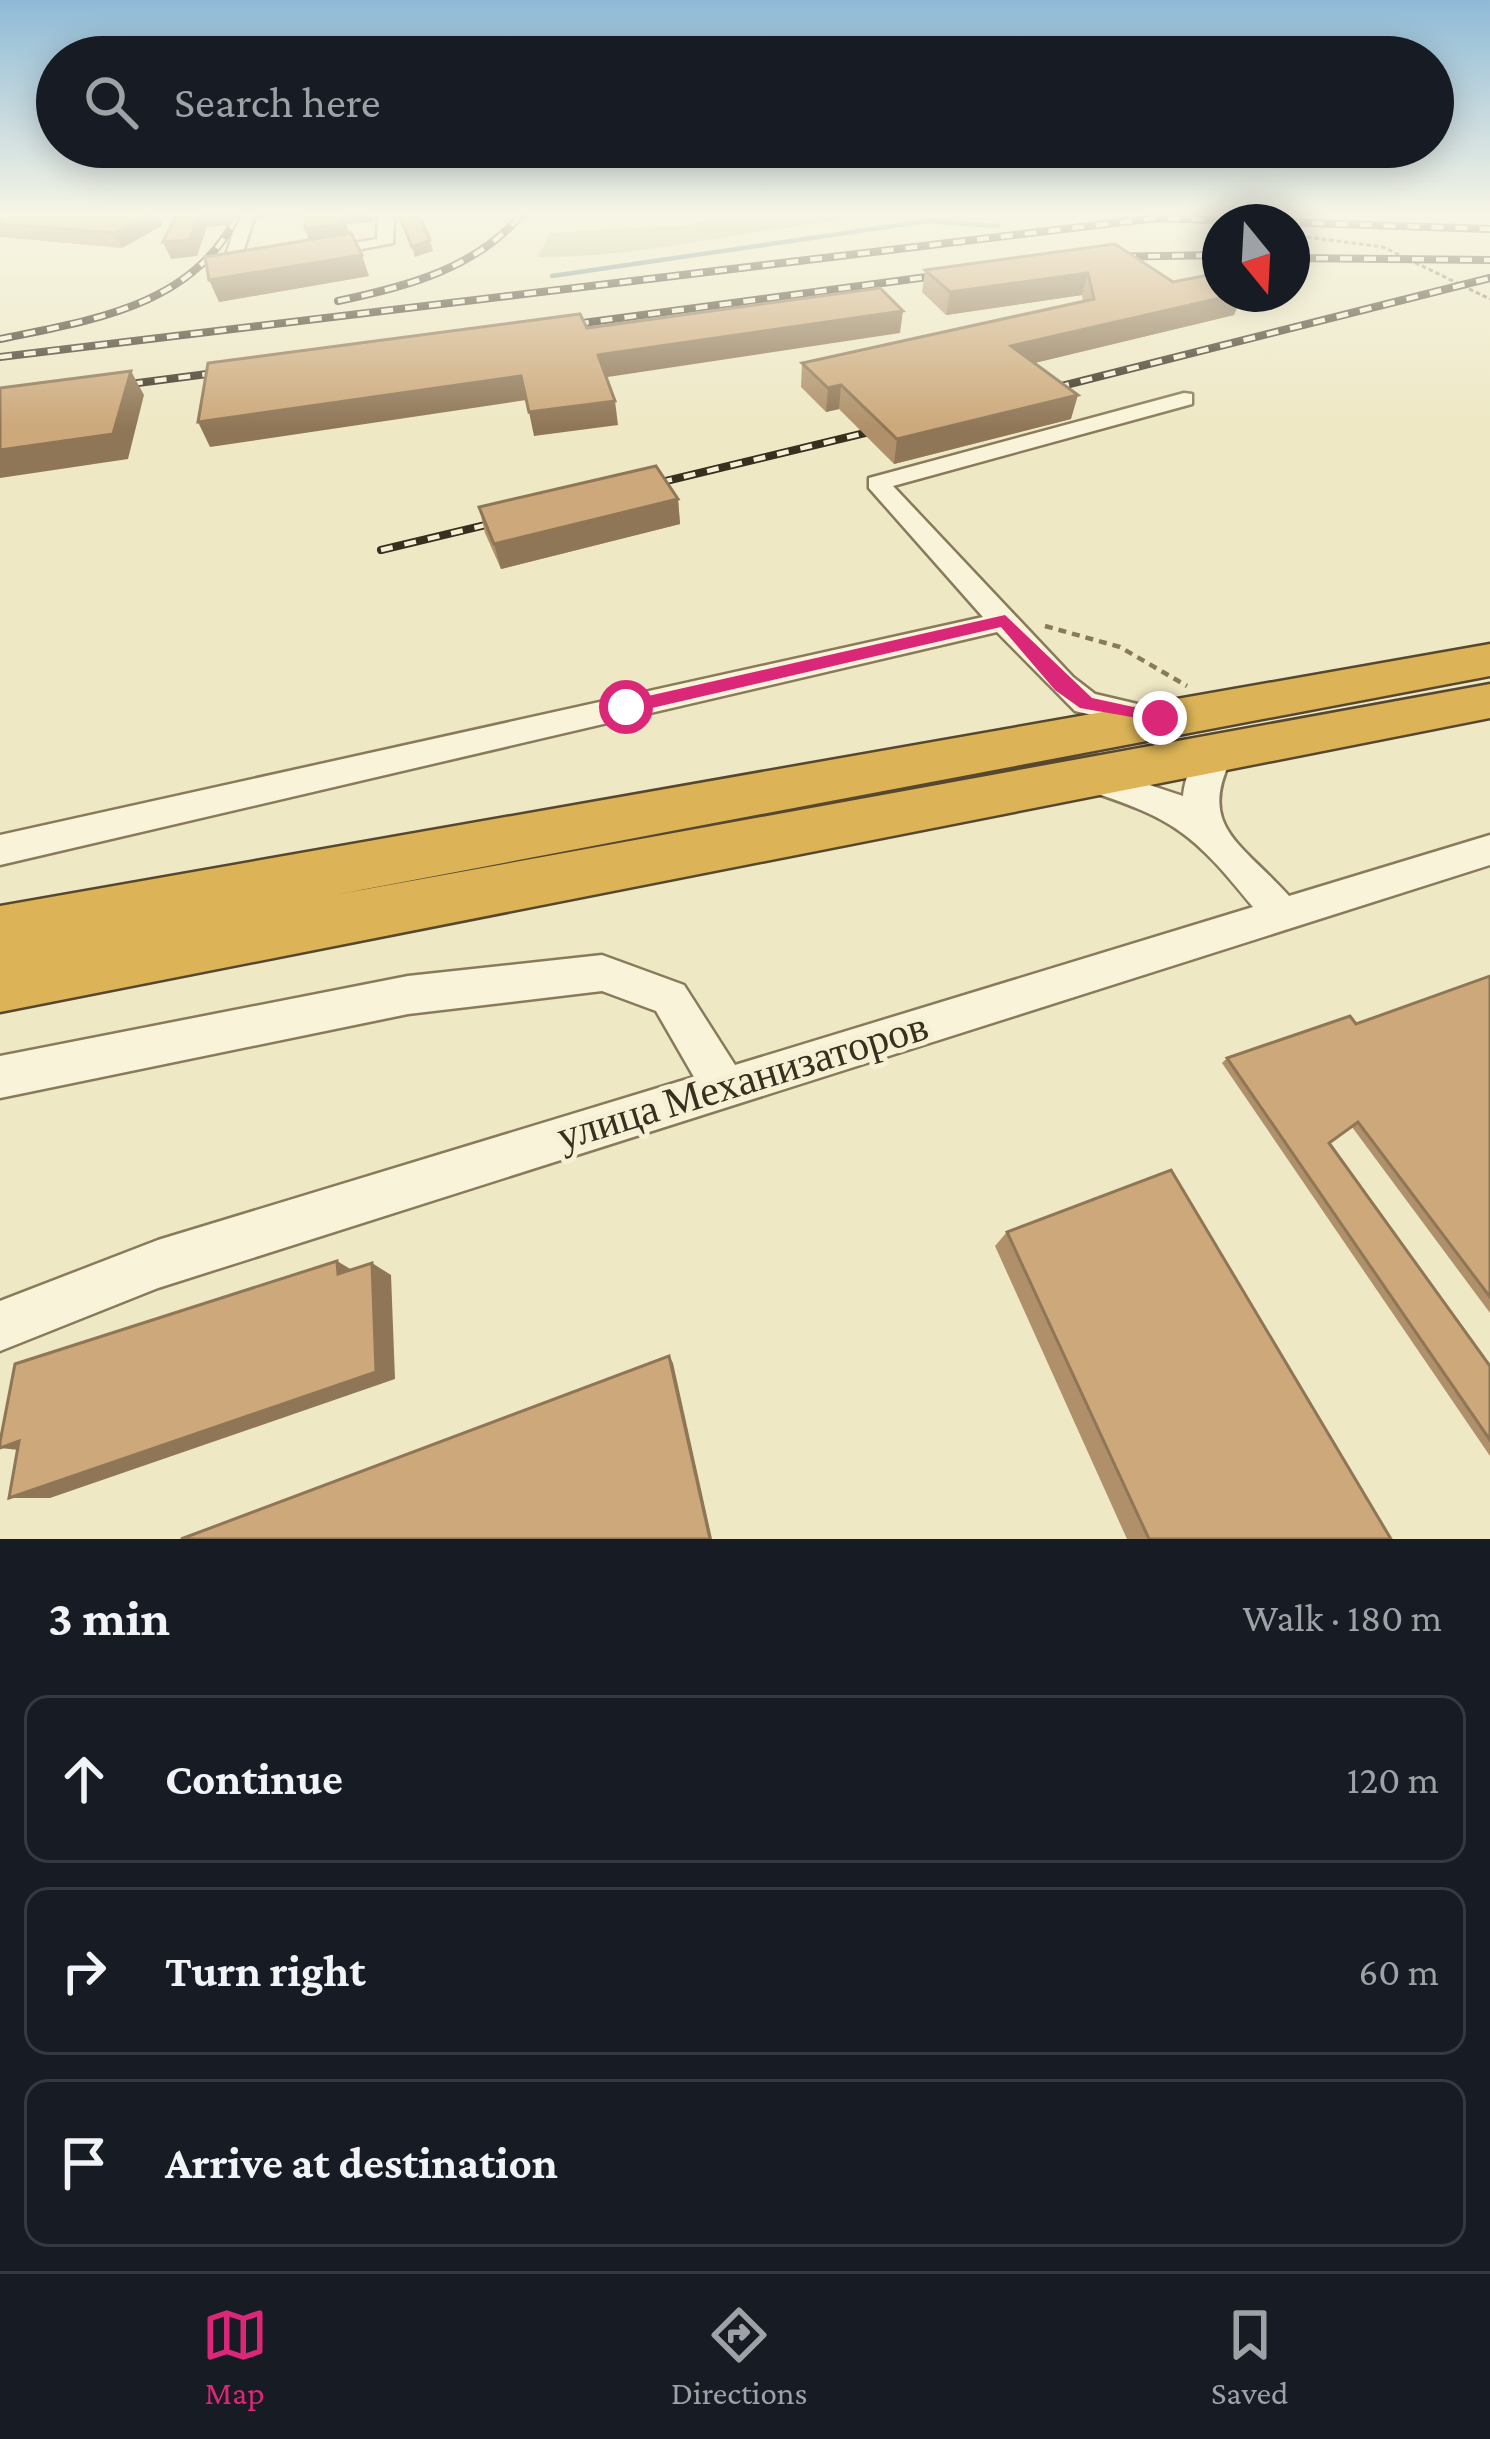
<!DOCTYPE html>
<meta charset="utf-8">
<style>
body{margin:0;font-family:"Crimson Pro",serif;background:#20242c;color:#f1f3f6}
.compass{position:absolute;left:1202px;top:204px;width:108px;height:108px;border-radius:50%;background:#171b24;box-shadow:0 6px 30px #0003;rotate:162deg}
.stop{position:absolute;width:36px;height:36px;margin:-27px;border:9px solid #db2777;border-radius:50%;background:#fff}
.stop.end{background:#db2777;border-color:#fff;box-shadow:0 3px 12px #0008}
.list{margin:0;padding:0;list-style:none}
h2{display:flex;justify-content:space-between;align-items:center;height:156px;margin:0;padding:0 48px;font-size:51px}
h2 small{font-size:39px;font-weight:400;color:#9ea1a6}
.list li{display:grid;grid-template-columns:78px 1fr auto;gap:36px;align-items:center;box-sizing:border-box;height:168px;margin:0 24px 24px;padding:0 24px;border:3px solid #363941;border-radius:24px}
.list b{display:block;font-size:45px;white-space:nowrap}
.list em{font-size:39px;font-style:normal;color:#9ea1a6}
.icon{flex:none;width:66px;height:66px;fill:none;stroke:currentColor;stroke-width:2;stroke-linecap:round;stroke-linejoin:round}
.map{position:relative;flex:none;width:1490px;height:1539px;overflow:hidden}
.search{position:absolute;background:#171b24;box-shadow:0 6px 30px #0003;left:36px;right:36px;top:36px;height:132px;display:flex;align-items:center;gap:30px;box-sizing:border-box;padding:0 42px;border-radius:66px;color:#9ea1a6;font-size:45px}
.sheet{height:732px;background:#171b24}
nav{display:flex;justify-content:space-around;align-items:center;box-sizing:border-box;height:168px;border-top:3px solid #363941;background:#171b24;font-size:33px;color:#9ea1a6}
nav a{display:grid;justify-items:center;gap:6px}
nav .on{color:#db2777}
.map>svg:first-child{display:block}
.green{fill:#bfcc99}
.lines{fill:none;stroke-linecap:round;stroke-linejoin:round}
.stream{stroke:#6d908c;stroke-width:4.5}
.minor-casing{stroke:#897a5b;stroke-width:5}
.highway-casing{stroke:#57472f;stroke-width:5}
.path-far1{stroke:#897a5b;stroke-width:3;stroke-dasharray:4.5 3;stroke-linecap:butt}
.path{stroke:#897a5b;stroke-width:4.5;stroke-dasharray:8 6;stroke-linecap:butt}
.minor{fill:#f9f4d9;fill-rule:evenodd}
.highway{fill:#dcb457;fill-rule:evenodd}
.rail-casing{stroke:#392f1f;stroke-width:8}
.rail{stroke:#f6f1d5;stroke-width:4.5;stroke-dasharray:12;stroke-linecap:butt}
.wall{fill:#af906a}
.shaded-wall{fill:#8f7656}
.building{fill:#cca87b;stroke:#8f7656;stroke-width:3}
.route{fill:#db2777}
.labels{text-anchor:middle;stroke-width:10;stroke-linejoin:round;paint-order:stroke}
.near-street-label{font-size:42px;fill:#392f1f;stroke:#f6f1d5}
</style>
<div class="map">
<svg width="1490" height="1539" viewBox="0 0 1490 1539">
<rect width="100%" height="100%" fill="#eee8c5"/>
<!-- green -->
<path class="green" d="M736 212 923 216C794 215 668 258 538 257L550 233 688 225Z"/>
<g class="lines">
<!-- stream -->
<path class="stream" d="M552 276 927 221 998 226"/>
<!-- minor casing -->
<g class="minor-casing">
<path id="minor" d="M240 212H256L243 252 263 258 377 239 378 212H394L393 243 263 268 226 255Z
M1184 393 1192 394V404L893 486 1073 677 1095 694 1163 710 1168 718 1163 726 1152 729 1075 711 997 632 0 865V835L983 617 869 488V478Z
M1219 740 1235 752C1194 826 1241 842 1289 896L1490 835V865L158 1288 0 1351V1301L158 1240 694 1077 656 1011 602 991 408 1014 0 1098V1056L408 976 602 955 684 985 735 1065 1253 907C1192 832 1175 819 1083 789L1078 780 1083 771 1095 767 1183 796C1185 774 1197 747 1219 740Z"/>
</g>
<!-- highway casing -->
<g class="highway-casing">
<path id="highway" d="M1490 644V676L334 895 1490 684V718L0 1012V906Z"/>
</g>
<!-- path-far1 -->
<path class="path-far1" d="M1153 212 1220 224
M1292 235 1383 247 1490 299"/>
<!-- path -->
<path class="path" d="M1045 626 1120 647 1187 686"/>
<!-- minor -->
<use href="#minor" class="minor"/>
<!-- highway -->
<use href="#highway" class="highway"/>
<!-- rail casing -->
<g class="rail-casing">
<path id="rail" d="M1100 257 1220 255
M1292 258 1490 260
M338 301C408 286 476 269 524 212
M553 327 957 273
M0 339C92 320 196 306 239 212
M0 357 1156 218 1490 229
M107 387 238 370
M1034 393 1490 278
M637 488 894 426
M381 550 515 518"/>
</g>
<!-- rail -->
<use href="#rail" class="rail"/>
</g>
<!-- wall -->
<path class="wall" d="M0 212 163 225 122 248 0 237Z
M256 212H373V222L346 224 369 276 219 302 309 240 305 229 307 216 258 219Z
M1115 244 1173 282 1234 315 1034 363 1071 419 894 464 839 409 826 412 801 387 802 363 1083 302 1082 295 946 315 922 292 925 270Z
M678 499 680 524 501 569 485 533 479 507Z
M1490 976V1313L1352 1127 1329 1143 1490 1366V1456L1222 1063 1227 1058 1356 1024Z
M1007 1232 1391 1539H1127L995 1246Z"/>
<!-- shaded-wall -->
<path class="shaded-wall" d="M154 212H157L163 225 122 248 115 233Z
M200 212H236L231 225 207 227 197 256 171 259 163 242Z
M339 212H373V222L346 224 350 239 311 245 305 229Z
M430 240 433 251 415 257 412 247Z
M362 255 369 276 219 302 209 280Z
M1088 273 1082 295 946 315 950 292Z
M1238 294H1243L1234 315 1006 370 1011 346Z
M903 311 900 333 601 378 598 355Z
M131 371 144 395 128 459 0 478V450Z
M521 376 526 400 210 447 198 422Z
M841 385 839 409 826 412 828 388Z
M1078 395 1071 419 894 464 897 439Z
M615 401 618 425 534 436 529 412Z
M678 499 680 524 501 569 494 544Z
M337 1261 357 1273 338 1274Z
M372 1263 391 1275 395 1379 50 1498H9Z
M669 1356 673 1363 712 1539H710Z
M19 1441 39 1452 0 1448Z"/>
<!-- building -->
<path class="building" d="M0 212H154L115 233 0 224Z
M178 212H200L189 240 163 242Z
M307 212H340L345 223 305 229Z
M398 212H418L430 240 412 247Z
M351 233 362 255 209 280 205 257Z
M1115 244 1173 282 1208 275 1220 281V294H1238L1011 346 1078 395 897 439 841 385 828 388 802 363 1094 299 1088 273 950 292 925 270Z
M880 288 903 311 598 355 615 401 529 412 521 376 198 422 208 363 580 314 587 328Z
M131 371 113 434 0 450V388Z
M656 466 678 499 494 544 479 507Z
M1490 976V1297L1358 1122 1329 1143 1490 1366V1440L1227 1058 1350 1016 1356 1024Z
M1171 1170 1391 1539H1149L1007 1232Z
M337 1261 338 1274 372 1263 376 1372 9 1498 19 1441 0 1448V1442L15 1364Z
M669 1356 710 1539H181Z"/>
<!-- sky -->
<linearGradient id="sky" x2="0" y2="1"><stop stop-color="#8ebad7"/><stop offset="0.5" stop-color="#f7f5e5"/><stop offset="1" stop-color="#f7f5e5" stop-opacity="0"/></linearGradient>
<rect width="1490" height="428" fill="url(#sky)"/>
<!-- route -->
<path class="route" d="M1005 615 1092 698 1166 714V723L1080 708 1055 690 1001 627 626 714 617 707 626 701Z"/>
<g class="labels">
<!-- near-street labels -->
<g class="near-street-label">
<text transform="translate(742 1080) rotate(-17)" y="15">улица Механизаторов</text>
</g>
</g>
</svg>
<svg class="compass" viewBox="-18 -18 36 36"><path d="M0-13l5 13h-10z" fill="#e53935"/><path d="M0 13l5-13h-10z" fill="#9ea1a6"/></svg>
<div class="stop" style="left:626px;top:707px"></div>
<div class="stop end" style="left:1160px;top:718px"></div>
<div class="search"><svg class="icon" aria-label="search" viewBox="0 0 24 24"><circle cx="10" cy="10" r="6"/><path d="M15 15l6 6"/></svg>Search here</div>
</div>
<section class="sheet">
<h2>3 min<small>Walk · 180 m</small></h2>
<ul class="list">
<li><svg class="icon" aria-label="ahead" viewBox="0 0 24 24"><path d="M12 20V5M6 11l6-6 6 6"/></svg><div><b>Continue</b></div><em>120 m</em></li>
<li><svg class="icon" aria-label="right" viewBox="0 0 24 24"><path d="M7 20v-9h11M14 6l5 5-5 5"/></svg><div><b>Turn right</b></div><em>60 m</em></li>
<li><svg class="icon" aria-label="arrive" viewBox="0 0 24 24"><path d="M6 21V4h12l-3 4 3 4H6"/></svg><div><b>Arrive at destination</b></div></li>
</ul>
</section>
<nav>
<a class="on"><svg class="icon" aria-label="map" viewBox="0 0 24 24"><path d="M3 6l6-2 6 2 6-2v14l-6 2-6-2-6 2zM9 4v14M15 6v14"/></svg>Map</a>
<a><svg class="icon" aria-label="directions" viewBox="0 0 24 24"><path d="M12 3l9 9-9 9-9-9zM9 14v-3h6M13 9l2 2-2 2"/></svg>Directions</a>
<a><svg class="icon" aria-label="saved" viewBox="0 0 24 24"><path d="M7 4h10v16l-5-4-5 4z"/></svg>Saved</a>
</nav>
